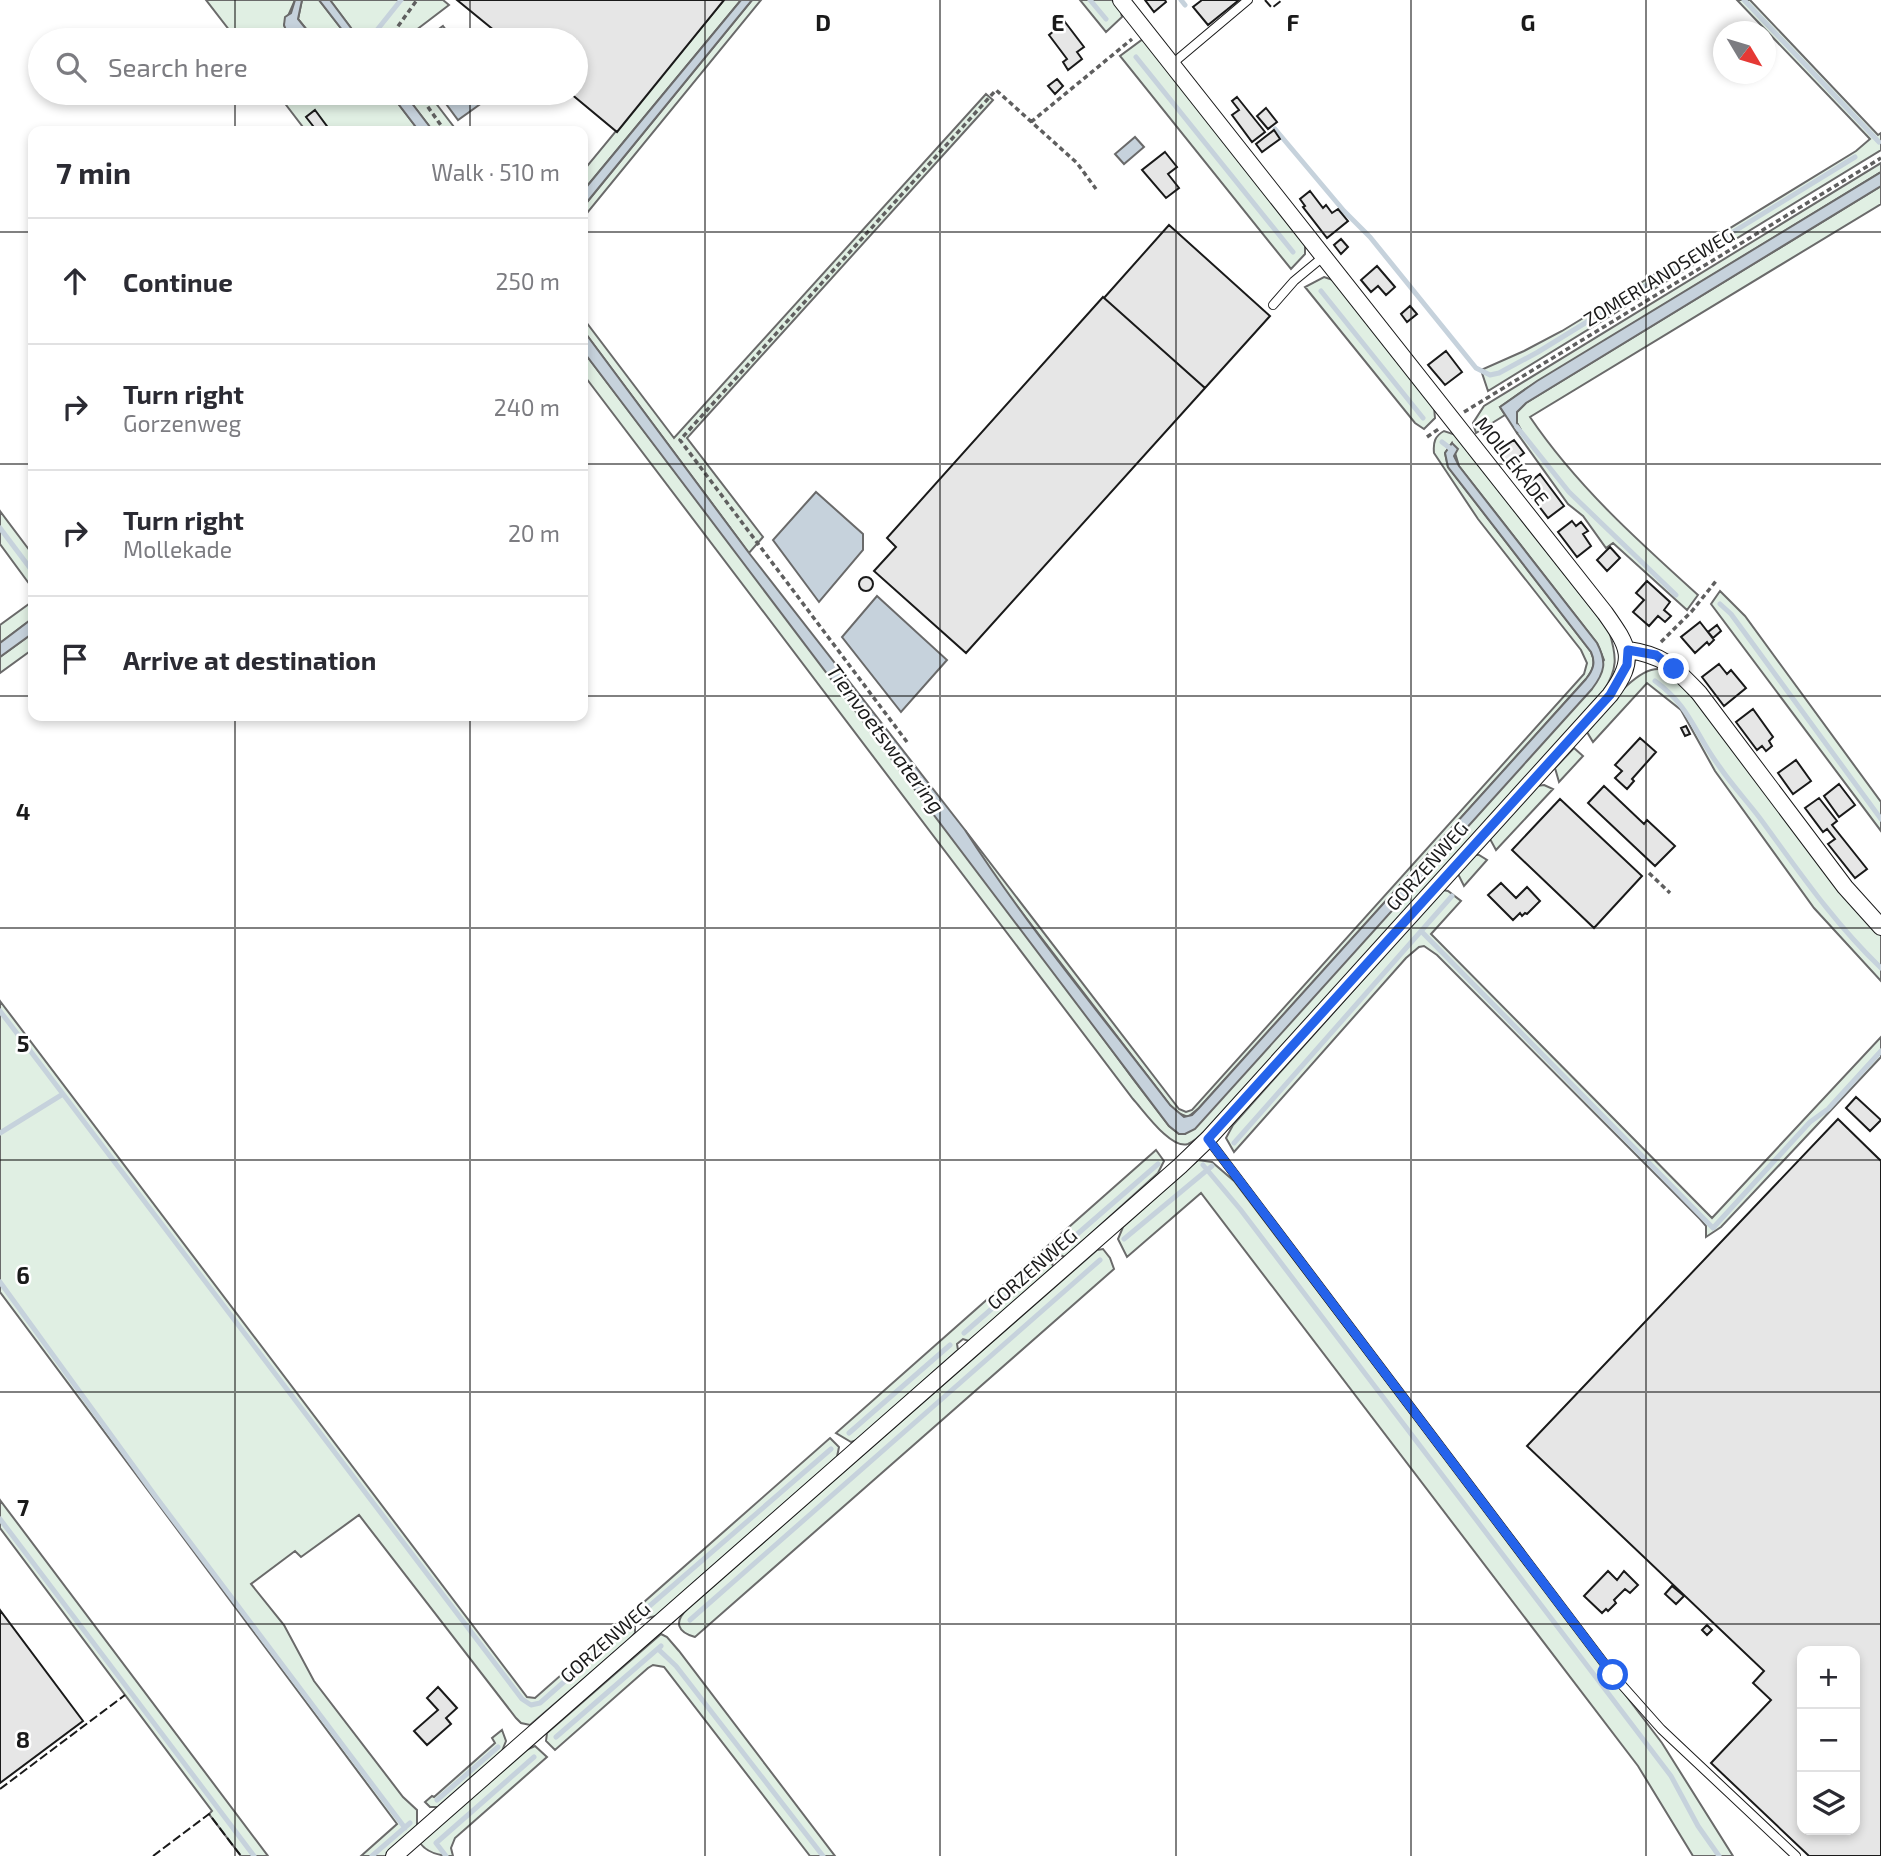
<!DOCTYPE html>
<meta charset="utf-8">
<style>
body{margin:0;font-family:"Exo 2",sans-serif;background:#f2f2f3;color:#2b2b33}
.controls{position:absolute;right:21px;bottom:21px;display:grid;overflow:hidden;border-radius:14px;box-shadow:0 4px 10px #0003}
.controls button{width:63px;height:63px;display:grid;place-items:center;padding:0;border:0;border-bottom:2px solid #e1e1e2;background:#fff;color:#2b2b33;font:35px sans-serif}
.compass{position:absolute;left:1713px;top:21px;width:63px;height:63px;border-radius:50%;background:#fff;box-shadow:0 4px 10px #0003;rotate:128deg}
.stop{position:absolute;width:21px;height:21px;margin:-16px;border:5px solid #2563eb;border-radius:50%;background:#fff}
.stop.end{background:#2563eb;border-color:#fff;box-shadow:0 2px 7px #0008}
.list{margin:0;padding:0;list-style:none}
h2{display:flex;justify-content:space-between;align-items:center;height:91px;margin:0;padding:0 28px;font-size:30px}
h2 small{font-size:23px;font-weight:400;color:#7c7c81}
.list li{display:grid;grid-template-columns:46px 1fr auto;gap:21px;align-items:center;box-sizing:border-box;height:126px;padding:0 28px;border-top:2px solid #e1e1e2}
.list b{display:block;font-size:26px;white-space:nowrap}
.list p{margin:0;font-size:23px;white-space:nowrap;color:#7c7c81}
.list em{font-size:23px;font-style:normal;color:#7c7c81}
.icon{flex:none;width:38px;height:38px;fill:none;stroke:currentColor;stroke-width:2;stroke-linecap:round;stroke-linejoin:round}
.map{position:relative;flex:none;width:1881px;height:1856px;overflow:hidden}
.search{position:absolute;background:#fff;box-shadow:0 4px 10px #0003;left:28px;top:28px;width:560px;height:77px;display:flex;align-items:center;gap:18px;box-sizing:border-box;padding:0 24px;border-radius:38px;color:#7c7c81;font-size:26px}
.panel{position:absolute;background:#fff;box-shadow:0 4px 10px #0003;left:28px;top:126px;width:560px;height:595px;border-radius:14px}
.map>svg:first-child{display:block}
.green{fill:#e0efe3;stroke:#6a6a6a;stroke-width:2}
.water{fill:#c6d2dc;stroke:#6a6a6a;stroke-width:2}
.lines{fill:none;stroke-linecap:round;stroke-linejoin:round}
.stream{stroke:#c6d2dc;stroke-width:5}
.building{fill:#e6e6e6;stroke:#1a1a1a;stroke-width:2;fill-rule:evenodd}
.service-casing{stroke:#1a1a1a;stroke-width:10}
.minor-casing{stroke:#1a1a1a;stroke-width:18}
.path{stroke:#5f5f5f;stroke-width:3.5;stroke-dasharray:5 3.5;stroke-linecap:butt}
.service{stroke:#fff;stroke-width:8}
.minor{stroke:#fff;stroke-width:16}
.fence{stroke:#1a1a1a;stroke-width:2;stroke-dasharray:9 3.5;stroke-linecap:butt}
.route{stroke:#2563eb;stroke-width:9}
.grid{fill:none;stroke:#1a1a1a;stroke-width:2;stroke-opacity:0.55}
.labels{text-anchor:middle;stroke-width:5;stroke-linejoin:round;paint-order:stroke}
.street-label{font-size:19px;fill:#1a1a1a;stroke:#fff}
.water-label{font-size:21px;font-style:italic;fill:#1a1a1a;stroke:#fff}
.grid-label{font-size:23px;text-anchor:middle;font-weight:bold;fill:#1a1a1a;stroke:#fff;stroke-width:5;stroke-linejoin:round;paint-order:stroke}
</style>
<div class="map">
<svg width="1881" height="1856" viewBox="0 0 1881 1856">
<rect width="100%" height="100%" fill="#fff"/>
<!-- green -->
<path class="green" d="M206 0H295L284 25 290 40H237Z
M302 0H319L350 40H315L298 19Z
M330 0H443L449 5 403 40H360Z
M724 0H741L583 191V171Z
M752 0H761L583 218V207Z
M1080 0H1112L1121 12 1122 17 1106 32Z
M1737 0H1750L1878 135 1881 133V150L1488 391 1481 370 1524 351 1562 331 1856 151 1870 139Z
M1143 39 1305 245V254L1291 269 1120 56Z
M277 93H390L419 131H306Z
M404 93H428L457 131H433Z
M986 94 993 100 687 438 763 537 749 553 583 330V318L674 438Z
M1881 163V172L1524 390 1500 407 1505 415 1476 433 1473 423 1484 406Z
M1881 186V204L1530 417C1576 485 1637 540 1698 595L1687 610 1613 543 1606 548 1583 516 1568 504 1517 433 1521 430 1517 423V412L1526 403Z
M1324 277 1333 280 1434 407 1435 418 1424 429 1415 423 1305 287Z
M583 351 1022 928 1133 1079 1169 1126 1179 1134H1185L1604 660 1597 643 1459 466 1452 443 1445 453 1448 467 1591 652C1596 663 1593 670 1586 679L1199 1108 1188 1117 1178 1113 1170 1105 996 879 965 830 1179 1109 1186 1112 1192 1110 1584 674 1587 663 1581 650 1478 519 1434 453C1433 442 1435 436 1444 431L1456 435 1609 631C1617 657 1618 669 1603 692L1206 1130C1201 1135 1195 1141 1188 1144 1171 1150 1144 1111 1133 1099L583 374Z
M0 511 33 555V589L0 544Z
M1720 591 1745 616 1881 802V831L1711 604Z
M33 601V618L0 643V625Z
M33 633V649L0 673V657Z
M1659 669 1671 675 1689 692 1881 934V981L1814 908 1715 771 1681 710 1647 683 1593 742 1587 732C1603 714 1633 668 1659 669Z
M1574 748 1583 756 1559 782 1555 768Z
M1544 785 1553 789 1496 850 1490 839 1537 786Z
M1474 855H1479L1487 860 1464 886 1458 874Z
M1443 890 1448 891 1461 901 1431 934 1712 1218 1881 1037V1057L1721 1227 1706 1237V1226L1700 1219 1437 955 1424 946 1419 947 1406 958 1234 1152 1226 1138 1233 1125Z
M0 1001 527 1697 535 1698 627 1617 635 1624V1633L630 1639 530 1725 521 1723 516 1718 359 1515 301 1557 295 1551 251 1584 284 1625 314 1681 403 1797 417 1810V1826L386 1856H361L397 1824 0 1292Z
M1156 1150 1164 1161 1158 1173 1065 1257 1060 1255 1052 1262 1053 1267 969 1341 963 1339 957 1344 958 1350 857 1440 851 1442 836 1433Z
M1198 1160 1212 1162 1234 1181 1662 1743 1733 1856H1693L1638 1766 1201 1193 1127 1257 1118 1239 1123 1227Z
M1103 1249 1110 1258 1114 1269 695 1637C677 1632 674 1622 687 1609L1097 1250Z
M830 1438 839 1447 837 1457 656 1616 647 1618 635 1610Z
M0 1500 268 1856H241L209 1814 212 1811 0 1528Z
M661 1634 667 1637 679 1651 835 1856H810L664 1667 653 1665 648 1668 555 1750 546 1741 547 1733Z
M502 1730 506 1741 502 1751 438 1807H430L425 1802 432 1796 434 1797 495 1743 492 1738Z
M535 1746 547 1757 455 1838 451 1848 453 1856C441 1856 428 1854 420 1843L526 1750Z"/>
<!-- water -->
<path class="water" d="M295 0H302L298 19 315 40H290L284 25 285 17 291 13Z
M319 0H330L360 40H350Z
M741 0H752L583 207V191Z
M443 26 454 40H424Z
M390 93H404L433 131H419Z
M438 93H492L493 95 458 120Z
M1135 137 1144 147 1124 164 1115 154Z
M1881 172V186L1526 403 1517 412V423L1521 430 1517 433 1500 407 1537 381Z
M583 330 749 553 965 830C1027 926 1101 1015 1170 1105L1184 1117 1192 1115 1199 1108 1586 679C1593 670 1596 663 1591 652L1448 467 1445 453 1452 443 1458 449 1454 456 1459 466 1597 643C1607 662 1605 672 1592 689L1195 1129 1185 1134H1179L1169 1126 583 351Z
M816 492 863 534V550L819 602 773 540Z
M877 596 947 660 901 712 842 637Z
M33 618V633L0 657V643Z"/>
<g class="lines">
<!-- stream -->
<path class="stream" d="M1090 0 1106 19
M1181 0 1185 5
M1744 0 1879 142
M369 40 401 0
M1136 57 1293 252
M1275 129 1344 211 1370 237 1476 368 1490 375 1499 373 1538 352 1855 157
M1321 291 1423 418
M1517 427 1569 492 1676 595
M1442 442 1451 449
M0 528 33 572
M1720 604 1731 614 1881 819
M1655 681C1690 706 1695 734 1719 766 1731 784 1746 800 1759 817 1798 870 1833 922 1881 968
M1422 932 1713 1228 1810 1122 1828 1109 1881 1051
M0 1011 522 1699 531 1705 540 1703 624 1629
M0 1133 63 1094
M1234 1143 1452 896
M1203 1165 1240 1209 1671 1776 1698 1826 1719 1856
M1124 1239 1212 1166
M1060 1249 1158 1164
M0 1282 156 1497 405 1828
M964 1333 1042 1265
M849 1433 950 1345
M0 1519 254 1856
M646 1609 831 1449
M690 1620 1100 1260
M658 1649 676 1666 823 1856
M556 1737 661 1646
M437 1800 498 1747
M372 1856 410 1823
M446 1856 436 1843 534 1757"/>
</g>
<!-- building -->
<path class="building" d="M457 0H724L617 132 570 93H576V40H506Z
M1145 0H1165L1166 2 1154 12Z
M1202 0H1239L1208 25 1193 7Z
M1065 22 1084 47 1077 52 1082 59 1068 70 1063 62 1067 59 1049 35Z
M1057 79 1063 86 1055 94 1048 86Z
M1237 97 1265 132 1252 142 1232 115 1239 110 1232 101Z
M1266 108 1277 122 1268 129 1257 116Z
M315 110 329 129 325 131H317L306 117Z
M1274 130 1280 139 1262 152 1256 144Z
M1165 152 1177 167 1168 174 1179 188 1166 198 1142 170Z
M1310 191 1323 208 1326 205 1332 213 1338 209 1348 221 1327 238 1303 207 1305 206 1300 199Z
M1169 225 1270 316 1205 388 1104 298Z
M1341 239 1348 247 1341 254 1334 245Z
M1377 266 1395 287 1386 295 1378 286 1371 292 1361 280Z
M1103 297 1205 388 966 653 874 571 896 547 887 538Z
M1410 306 1417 314 1407 322 1401 314Z
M1446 351 1462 372 1445 385 1428 365Z
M1514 440 1524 453 1508 465 1497 451Z
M1540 474 1564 506 1548 518 1524 487Z
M1572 521 1576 526 1581 522 1588 531 1583 534 1591 546 1577 557 1558 532Z
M1610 547 1620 558 1607 571 1597 560Z
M859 584a7 7 0 1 1 14 0a7 7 0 1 1-14 0Z
M1647 581 1670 602 1664 610 1671 616 1665 622 1658 616 1649 626 1633 612 1644 600 1636 593Z
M1700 622 1714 640 1709 645 1707 642 1695 653 1681 637Z
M1717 625 1721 631 1713 638 1708 632Z
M1719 664 1727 674 1731 670 1746 688 1724 706 1702 677Z
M1753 709 1773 737 1769 741 1772 746 1766 751 1762 746 1757 750 1736 722Z
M1686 726 1690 734 1685 736 1681 728Z
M1640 738 1656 752 1632 779 1634 781 1627 789 1615 778 1622 771 1615 765Z
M1796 760 1811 781 1793 794 1778 773Z
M1839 784 1855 805 1839 817 1824 796Z
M1604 786 1644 824 1647 820 1675 846 1655 866 1588 803Z
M1819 798 1837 821 1832 825 1867 869 1855 878 1828 844 1835 839 1827 829 1823 832 1805 808Z
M1560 799 1642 876 1594 928 1512 850Z
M1501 883 1516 898 1527 887 1540 901 1527 914 1525 913 1522 916 1520 913 1513 920 1488 895Z
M1856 1097 1881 1120 1870 1131 1846 1108Z
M1838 1119 1881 1161V1856H1809L1711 1763 1771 1700 1753 1683 1764 1671 1527 1446ZM1802 1651H1855V1830H1802Z
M1608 1571 1617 1580 1624 1571 1638 1585 1630 1593 1625 1589 1614 1600 1616 1603 1608 1611 1606 1609 1602 1613 1584 1596Z
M1672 1586 1684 1596 1676 1604 1665 1594Z
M0 1610 83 1721 0 1783Z
M1707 1625 1712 1630 1707 1635 1702 1630Z
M438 1687 457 1708 446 1718 451 1724 427 1745 414 1731 438 1710 427 1698Z"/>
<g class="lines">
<!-- service casing -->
<g class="service-casing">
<path id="service" d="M1172 64 1248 0
M1273 305 1294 281 1323 257
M1208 1139 1613 1675 1661 1729 1796 1856"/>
</g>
<!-- minor casing -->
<g class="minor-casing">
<path id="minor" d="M1628 650C1664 655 1674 667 1699 693L1845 887 1881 927
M394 1856 1180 1166 1208 1139 1610 695C1637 659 1629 647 1605 613L1121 0"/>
</g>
<!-- path -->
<path class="path" d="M388 40 417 0
M418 93 445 131
M1031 122 1132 39
M1464 412 1881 158
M1427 437 1440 428
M1661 642 1692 611 1716 581
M907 742 680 440 996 90 1077 163 1096 189
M1649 873 1670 893"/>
<!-- service -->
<use href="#service" class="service"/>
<!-- minor -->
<use href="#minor" class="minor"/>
<!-- fence -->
<path class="fence" d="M1265 0 1272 8 1282 0
M0 1789 125 1695
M153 1856 209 1814 241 1856"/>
</g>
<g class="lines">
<!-- route -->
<path class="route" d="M1613 1675 1208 1139 1610 695 1627 665 1628 650 1656 655 1674 669"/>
</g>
<!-- grid -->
<path class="grid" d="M235 0V40M470 0V40M705 0V1856M940 0V1856M1176 0V1856M1411 0V1856M1646 0V1856M235 93V131M470 93V131M0 232H33M583 232H1881M0 464H33M583 464H1881M0 696H33M583 696H1881M235 716V1856M470 716V1856M0 928H1881M0 1160H1881M0 1392H1881M0 1624H1881"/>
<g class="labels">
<!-- street labels -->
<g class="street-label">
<text transform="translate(1659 277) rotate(-31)" y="7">ZOMERLANDSEWEG</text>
<text transform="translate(1512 461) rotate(52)" y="7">MOLLEKADE</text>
<text transform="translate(1427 866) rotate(-48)" y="7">GORZENWEG</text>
<text transform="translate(1032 1269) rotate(-41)" y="7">GORZENWEG</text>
<text transform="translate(605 1642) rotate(-41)" y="7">GORZENWEG</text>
</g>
<!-- water labels -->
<g class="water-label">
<text transform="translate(885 739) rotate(53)" y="7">Tienvoetswatering</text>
</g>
</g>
<g class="grid-label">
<text x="823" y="31">D</text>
<text x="1058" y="31">E</text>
<text x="1293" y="31">F</text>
<text x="1528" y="31">G</text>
<text x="23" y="820">4</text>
<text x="23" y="1052">5</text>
<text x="23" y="1284">6</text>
<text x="23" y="1516">7</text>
<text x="23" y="1748">8</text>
</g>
</svg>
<div class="controls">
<button>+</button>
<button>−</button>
<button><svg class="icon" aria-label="layers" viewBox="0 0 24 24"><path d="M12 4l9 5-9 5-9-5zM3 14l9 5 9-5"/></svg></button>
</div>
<svg class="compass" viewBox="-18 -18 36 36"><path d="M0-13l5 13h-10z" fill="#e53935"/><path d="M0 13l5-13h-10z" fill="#7c7c81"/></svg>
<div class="stop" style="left:1613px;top:1675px"></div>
<div class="stop end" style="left:1674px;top:669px"></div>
<div class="search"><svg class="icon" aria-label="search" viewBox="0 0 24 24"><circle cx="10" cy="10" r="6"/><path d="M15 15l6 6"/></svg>Search here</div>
<section class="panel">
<h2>7 min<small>Walk · 510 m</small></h2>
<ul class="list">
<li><svg class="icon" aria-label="ahead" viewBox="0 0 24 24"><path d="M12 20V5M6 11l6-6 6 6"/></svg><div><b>Continue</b></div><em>250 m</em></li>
<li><svg class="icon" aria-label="right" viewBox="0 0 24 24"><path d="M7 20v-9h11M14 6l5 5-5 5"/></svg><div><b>Turn right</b><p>Gorzenweg</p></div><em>240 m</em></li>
<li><svg class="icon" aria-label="right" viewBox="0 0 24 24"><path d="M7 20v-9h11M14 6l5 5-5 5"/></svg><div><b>Turn right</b><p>Mollekade</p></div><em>20 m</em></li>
<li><svg class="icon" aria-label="arrive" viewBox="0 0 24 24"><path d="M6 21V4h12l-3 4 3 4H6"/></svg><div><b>Arrive at destination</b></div></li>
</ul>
</section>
</div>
